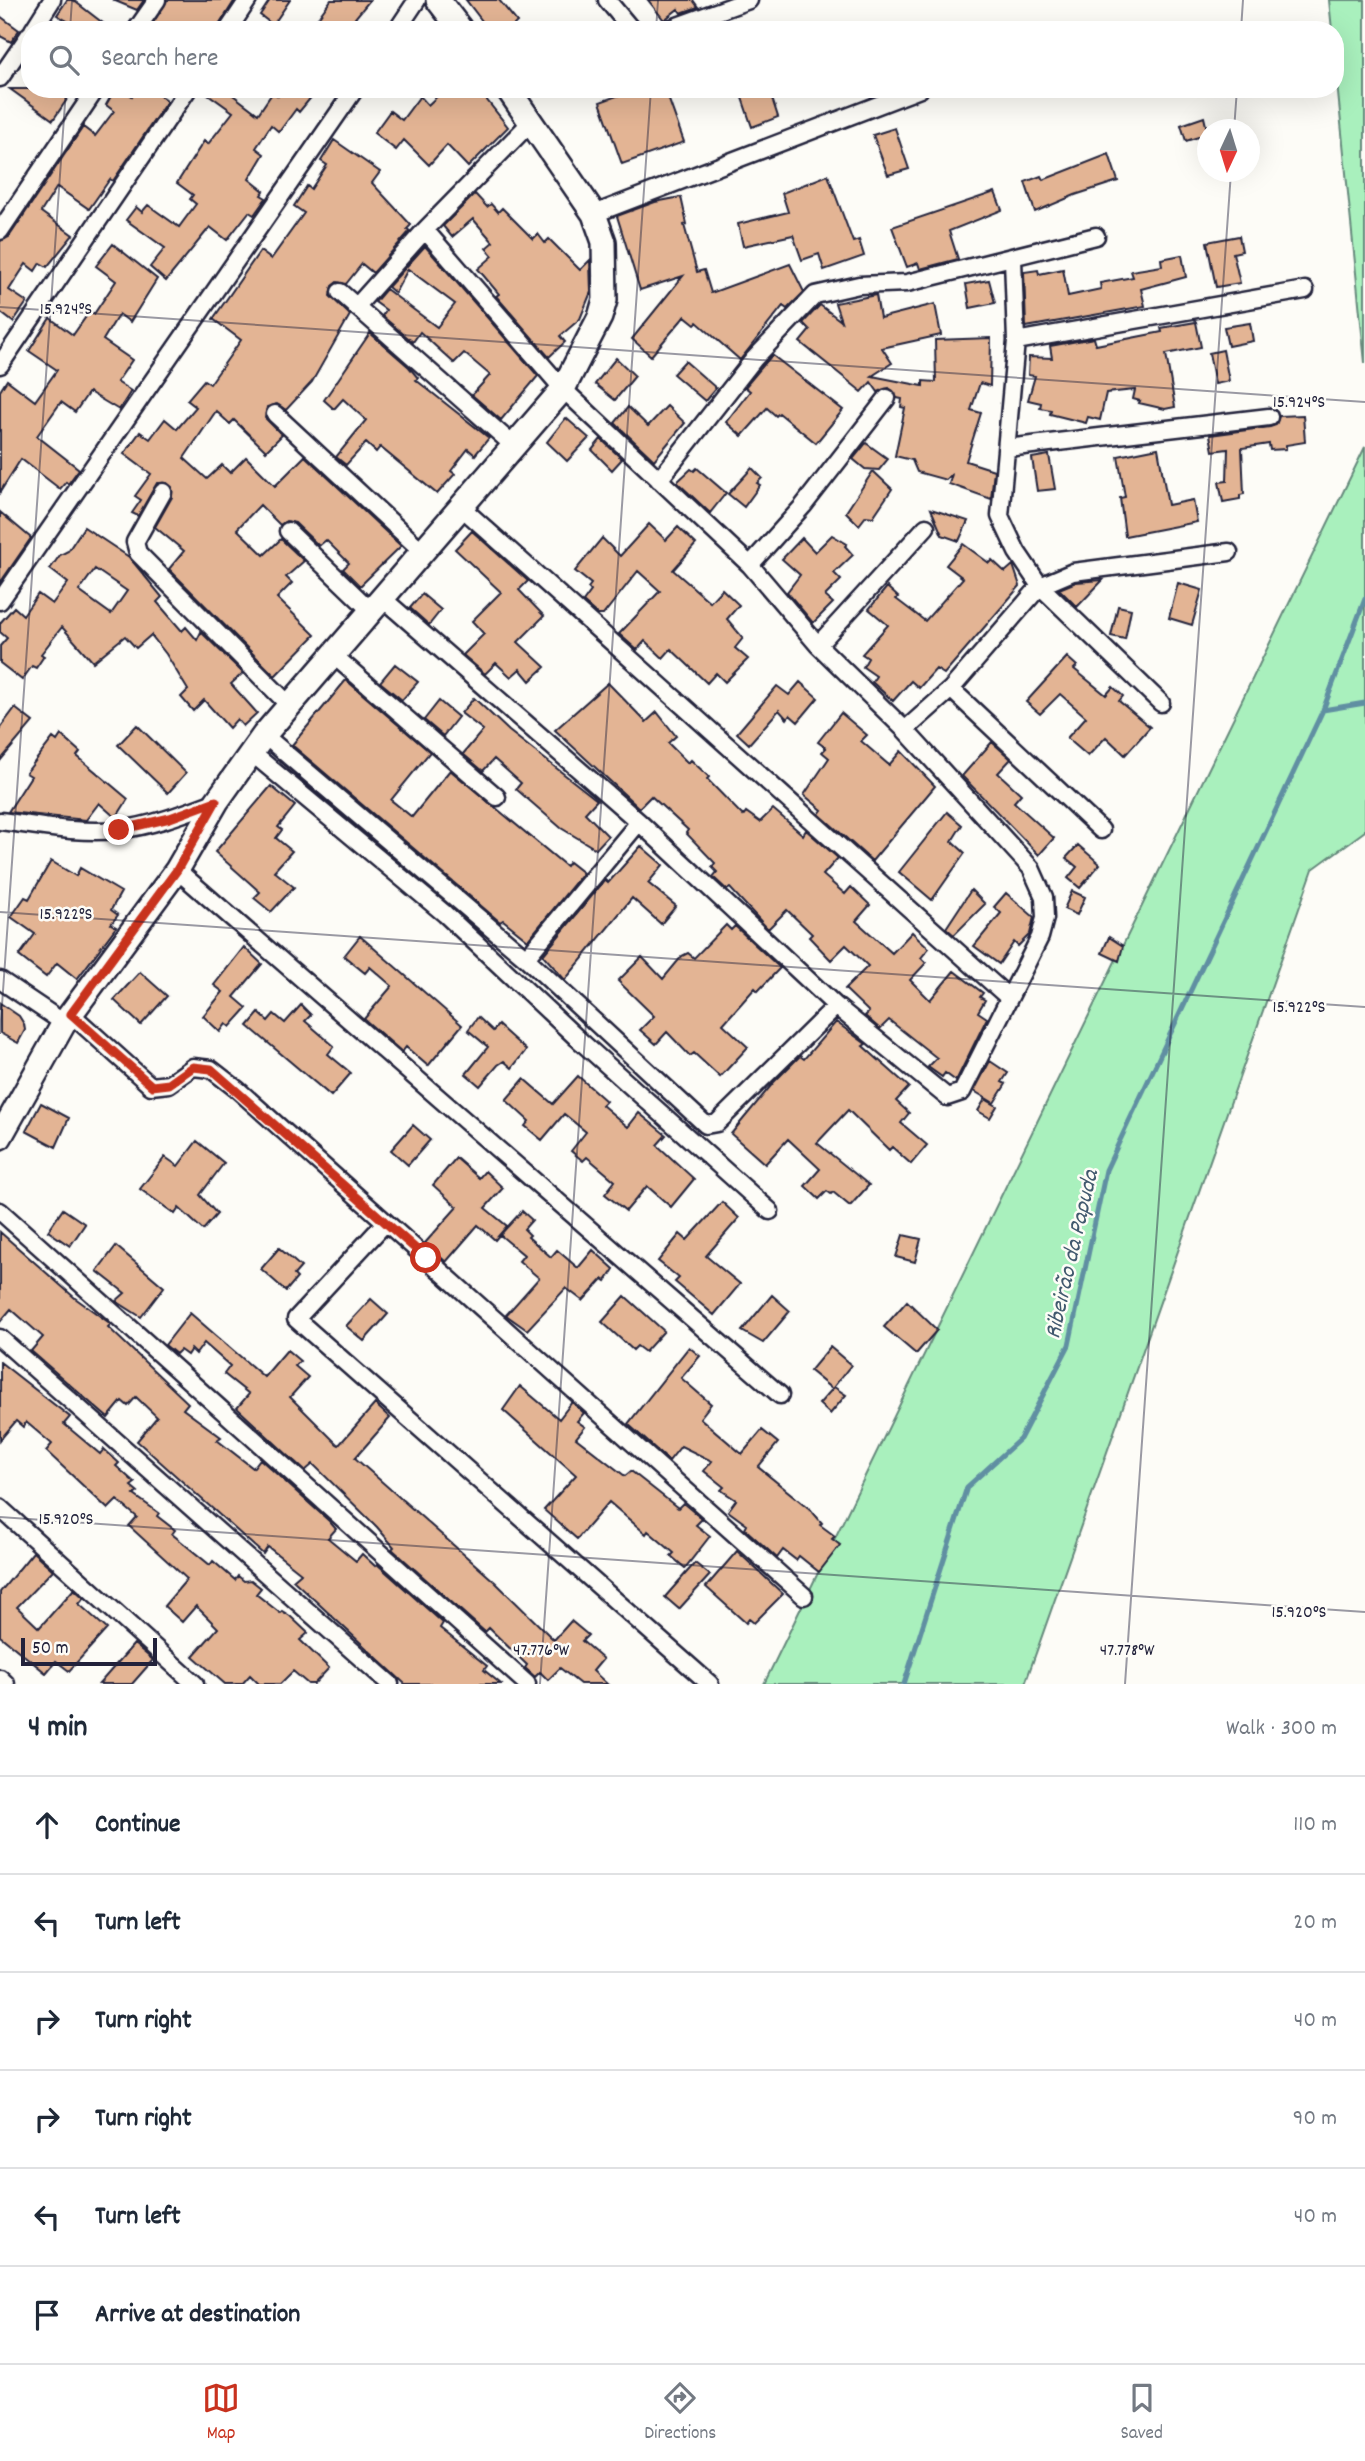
<!DOCTYPE html>
<meta charset="utf-8">
<style>
body{margin:0;font-family:Dekko,sans-serif;background:#f2f2f3;color:#1f2937}
.compass{position:absolute;left:1197px;top:119px;width:63px;height:63px;border-radius:50%;background:#fff;box-shadow:0 7px 28px #0002;rotate:184deg}
.scale{position:absolute;left:21px;bottom:18px;width:136px;box-sizing:border-box;padding-left:7px;border:4px solid #22223b;border-top:0;font-size:19px;line-height:24px;white-space:nowrap;color:#22223b;-webkit-text-stroke:5px #fdfcf7;paint-order:stroke}
.stop{position:absolute;width:21px;height:21px;margin:-16px;border:5px solid #c8321e;border-radius:50%;background:#fff}
.stop.end{background:#c8321e;border-color:#fff;box-shadow:0 2px 7px #0008}
.list{margin:0;padding:0;list-style:none}
h2{display:flex;justify-content:space-between;align-items:center;height:91px;margin:0;padding:0 28px;font-size:30px}
h2 small{font-size:23px;font-weight:400;color:#747a83}
.list li{display:grid;grid-template-columns:46px 1fr auto;gap:21px;align-items:center;box-sizing:border-box;height:98px;padding:0 28px;border-top:2px solid #e0e1e3}
.list b{display:block;font-size:26px;white-space:nowrap}
.list em{font-size:23px;font-style:normal;color:#747a83}
.icon{flex:none;width:38px;height:38px;fill:none;stroke:currentColor;stroke-width:2;stroke-linecap:round;stroke-linejoin:round}
.map{position:relative;flex:none;width:1365px;height:1684px;overflow:hidden}
.search{position:absolute;background:#fff;box-shadow:0 7px 28px #0002;left:21px;right:21px;top:21px;height:77px;display:flex;align-items:center;gap:18px;box-sizing:border-box;padding:0 24px;border-radius:28px;color:#747a83;font-size:26px}
.sheet{height:679px;background:#fff}
nav{display:flex;justify-content:space-around;align-items:center;box-sizing:border-box;height:98px;border-top:2px solid #e0e1e3;background:#fff;font-size:19px;color:#747a83}
nav a{display:grid;justify-items:center;gap:4px}
nav .on{color:#c8321e}
.map>svg:first-child{display:block}
.green{fill:#a9f0bd;stroke:#66897c;stroke-width:2}
.lines{fill:none;stroke-linecap:round;stroke-linejoin:round}
.stream{stroke:#608fa2;stroke-width:5}
.building{fill:#e3b494;stroke:#22223b;stroke-width:2;fill-rule:evenodd}
.street-casing{stroke:#22223b;stroke-width:21}
.secondary-casing{stroke:#22223b;stroke-width:28}
.street{stroke:#fdfcf7;stroke-width:16}
.secondary{stroke:#fdfcf7;stroke-width:23}
.route{stroke:#c8321e;stroke-width:9}
.ticks{fill:none;stroke:#22223b;stroke-width:2;stroke-opacity:0.45}
.labels{text-anchor:middle;stroke-width:5;stroke-linejoin:round;paint-order:stroke}
.water-label{font-size:24px;font-style:italic;fill:#41596e;stroke:#fdfcf7}
.ticks-label{font-size:18px;text-anchor:middle;fill:#22223b;stroke:#fdfcf7;stroke-width:5;stroke-linejoin:round;paint-order:stroke}
</style>
<div class="map">
<svg width="1365" height="1684" viewBox="0 0 1365 1684">
<rect width="100%" height="100%" fill="#fdfcf7"/>
<filter id="ink" filterUnits="userSpaceOnUse"><feTurbulence type="fractalNoise" baseFrequency=".0143" numOctaves="2"/><feDisplacementMap in="SourceGraphic" scale="14" xChannelSelector="R" yChannelSelector="G"/><feConvolveMatrix kernelMatrix="1 2 1 2 8 2 1 2 1" color-interpolation-filters="sRGB"/></filter>
<g filter="url(#ink)">
<!-- green -->
<path class="green" d="M1329 0H1365V363L1335 63V30H1332Z
M1365 447V831L1313 869 1025 1684H764Z"/>
<g class="lines">
<!-- stream -->
<path class="stream" d="M1323 710 1365 703
M904 1684 967 1487 1020 1439 1069 1345 1106 1170 1323 710 1365 599"/>
</g>
<!-- building -->
<path class="building" d="M67 0H73L112 30H63L69 22 57 15Z
M113 0H144L137 10Z
M167 0H235L216 30H164L153 23Z
M270 0H290L273 25 260 15Z
M331 0H370L355 18 370 30H325L315 22Z
M466 0H499L517 22 509 30H489Z
M648 0H693L698 7 681 13 678 9 664 20Z
M0 16 19 30 11 42 0 36Z
M10 89H74L53 120Z
M115 89H123L132 96 136 89H151L167 101 113 181 110 179 89 209 57 187 41 212 73 235 47 267 40 263 35 271 26 264 9 290 27 302 13 322 0 312V241L9 237 83 127 95 136 114 111 106 105Z
M201 89H225L258 114 273 92 278 96 283 89H318L299 112 296 109 279 132 271 125 256 148 264 154 249 179 264 191 261 195 266 198 254 215 249 212 227 240 210 227 166 281 150 267 165 248 126 220 136 207 142 212 148 205 179 227 196 204 190 199 193 195 177 183 204 141 208 144 233 112Z
M445 89H478L508 127 468 167 447 145 429 165 404 140 396 150 374 133 390 111 402 120 420 96 428 105Z
M636 89H665L684 142 622 164 600 102Z
M739 89H769L778 117 752 127Z
M1204 117 1208 134 1186 141 1181 125Z
M895 128 909 169 888 175 873 135Z
M334 140 380 172 372 183 411 225 407 229 410 231 373 273 362 264 346 284 337 282 332 286 330 296 350 315 312 382 286 410 277 404 267 407 265 418 282 435 266 451 234 420 230 424 216 411 184 458 207 479 222 465 230 473 246 457 275 486 305 456 401 546 360 586 343 569 349 563 326 540 319 546 295 523 286 521 280 525 260 505 237 529 264 555 281 539 304 561 286 577 292 583 277 598 315 635 275 676 169 569 184 551 155 527 172 497V487L167 483H157L138 516 132 513 141 500 135 496 151 474 124 454 140 432 150 439 165 419 177 429 196 407 187 400 204 380 210 384 241 340 213 319 260 251 271 259 304 213 294 206 307 186 311 189 327 165 321 161Z
M1109 154 1118 181 1075 195 1035 212 1025 182 1041 176 1043 180Z
M828 175 853 242 859 240 864 256 824 270 819 254 802 260 793 235 743 246 738 224 788 212 782 193Z
M995 192 1002 210 949 231 958 259 920 269 918 263 907 267 892 227Z
M475 194 487 207 491 204 498 212 502 208 533 239 538 234 545 243 549 239 580 270 590 260 591 292 580 319 560 336 565 342 549 357 496 296 499 294 478 269 493 256 486 248 493 242 473 219 452 237 443 226Z
M681 197 687 224 684 225 697 272 704 270 711 293 790 264 804 292 787 309 783 306 740 360 697 322 695 324 685 316 651 356 632 339 683 276 640 290 617 216 655 202Z
M1239 236 1242 251 1233 253 1240 283 1216 287 1207 242Z
M113 244 157 279 130 322 119 314 103 340 132 360 117 382 131 391 119 410 89 392 75 412 61 402 37 436 79 469 68 484 66 482 60 489 21 459 0 492V391L7 380 35 401 57 370 29 351 50 318 73 335 90 311 94 314 116 281 96 266Z
M425 246 538 376 501 420 472 395 490 375 464 353 454 363 420 332 413 342 382 316 386 310 375 302 386 289 437 327 455 304 408 269 395 293 388 287Z
M1182 255 1186 277 1141 289 1145 306 1026 327 1024 272 1038 270 1039 274 1063 269 1068 296 1101 289 1100 283 1133 277 1131 271 1162 266 1161 259Z
M989 280 995 303 970 308 966 284Z
M876 295 880 318 935 304 941 335 882 348 892 363 872 376 923 386V381L936 382 935 340 991 338 990 386 980 383 971 410 981 413 966 461 994 470 991 499 949 484 952 474 946 480 917 472 912 460 895 456 905 408 901 407 902 399 897 398 889 388 878 392 871 382 862 392 800 342 810 330 803 323 820 305 841 321 835 303Z
M1196 322 1201 347 1166 354 1175 407 1165 409 1139 403 1140 401 1133 399 1135 390 1106 393 1100 420 1088 417 1086 423 1050 414 1051 410 1040 408 1041 403 1028 400 1035 376 1028 375 1029 357 1052 358 1050 346 1094 338 1096 345 1162 332 1161 328Z
M1250 323 1253 341 1228 346 1224 327Z
M370 333 409 367 418 378 416 380 489 438 475 455 468 449 451 471 455 474 437 494 380 447 376 452 366 443 346 465 336 457 366 420 343 399 334 409 324 400Z
M1223 350 1229 381 1215 384 1209 353Z
M772 355 843 410 816 443 779 413 776 416 767 408 742 436 726 422 750 391 745 387Z
M616 358 635 376 615 400 595 384Z
M685 361 716 388 705 401 673 374Z
M667 406 685 423 654 460 615 423 628 407 648 426Z
M1303 415 1305 442 1286 445V449L1270 450 1269 444 1242 448 1244 494 1240 495V499L1223 502 1219 482 1227 481 1228 449 1213 451 1210 435 1270 427 1276 425 1279 416Z
M566 418 589 438 567 461 547 442Z
M601 439 622 459 612 470 592 450Z
M866 443 888 459 879 470 865 469 853 459Z
M1158 448 1168 505 1193 500 1197 522 1125 536 1120 498 1125 497 1118 456Z
M1049 455 1055 489 1037 491 1032 458Z
M697 468 726 493 710 513 677 482 691 469 694 471Z
M752 468 762 478 757 483 760 485 744 507 728 494Z
M873 471 892 489 873 517 866 516 859 525 846 512Z
M931 509 968 521 959 541 942 535Z
M0 512 31 538 0 583Z
M649 524 666 540 678 527 696 544 673 570 710 602 722 589 739 605 727 619 743 638 735 648 748 659 725 682 716 673 707 683 671 649 663 658 645 641 637 650 619 634 660 591 638 571 603 615H598L583 602 591 591 588 588 591 584 575 571 602 538 620 556Z
M84 527 129 557 162 597 157 602 182 631 186 627 197 640 201 632 243 673 231 684 257 713 243 726 237 719 229 728 204 700 193 711 181 697 188 690 166 654 151 635 136 648 125 636 93 662 62 627 41 654 44 656 36 668 32 666 22 680 0 663V646L7 638 0 632V623L14 607 23 615 38 594 52 604 68 583 50 569 60 555 68 551ZM95 569 127 591 111 614 79 591Z
M472 531 528 581 519 590 544 616 518 642 545 667 530 681 520 669 511 677 496 663 485 674 463 655 484 634 472 621 501 592 455 549Z
M832 535 847 544 845 546 853 555 834 573 841 580 825 596 833 603 813 623 787 592 800 575 782 559 802 538 815 552Z
M963 544 989 563 992 560 1005 572 1013 565 1020 586 944 674 936 669 919 688 911 681 893 701 872 682 876 676 863 667 868 658 862 654 888 625 869 609 887 587 898 597 896 599 925 621 963 578 946 565Z
M1103 580 1077 607 1059 589 1076 582Z
M1178 583 1202 590 1192 625 1169 618Z
M422 594 441 610 429 625 410 608Z
M1118 606 1131 609 1125 639 1111 636Z
M1067 657 1077 666 1074 669 1106 695 1113 687 1123 696 1119 701 1150 727 1125 755 1106 737 1088 756 1067 738 1086 717 1060 694 1040 714 1026 702Z
M395 664 418 682 402 700 380 682Z
M346 680 430 752 391 800 412 817 450 770 566 866 569 862 583 873 528 940 503 920 500 922 292 745Z
M800 682 818 698 798 722 790 715 787 719 779 710 749 744 737 733 777 686 789 695Z
M608 683 646 722 657 712 676 736 668 743 688 763 691 760 709 777 707 779 743 816 746 812 760 822 773 809 803 835 806 830 838 858 823 875 845 894 851 887 870 905 856 921 892 953 912 932 929 948 921 958 926 963 910 980 930 1000 954 971 983 993 980 997 985 1000 978 1012 987 1018 956 1081 945 1073 942 1077 928 1067 937 1058 889 1020 880 1029 865 1016 869 1012 845 989 868 966 846 945 831 960 809 937 812 934 787 910 768 929 730 888 727 890 713 877 717 872 712 867 715 863 686 833 688 830 651 796 639 808 555 730Z
M474 698 509 731 597 800 585 813 608 836 596 849 561 828 516 789 521 783 494 759 483 771 463 754 483 730 461 713Z
M439 701 458 717 443 736 424 720Z
M15 708 33 722 0 761V728Z
M841 713 867 735 861 741 889 765 901 751 935 786 872 861 819 814 822 810 804 795 829 758 822 752 826 748 818 742Z
M137 725 186 773 168 793 118 745Z
M61 735 80 752 77 756 128 799 116 818 99 803 86 820 8 812 31 776 26 773 53 738 57 741Z
M992 742 1011 759 998 773 1021 794 1014 802 1054 838 1039 855 962 776Z
M271 786 295 806 278 827 282 830 276 838 292 851 274 871 294 887 271 912 254 898 260 892 215 852Z
M947 812 962 825 952 841 965 853 932 900 899 872Z
M1078 845 1100 864 1080 888 1068 878 1077 867 1066 858Z
M641 846 663 865 648 883 676 906 661 924 632 898 565 980 543 955 605 880 608 883Z
M51 861 76 876 80 868 121 892 111 910 118 915 111 924 116 927 77 979 57 963 46 977 19 956 35 934 11 917 25 897 29 899Z
M971 890 985 904 954 935 946 928Z
M1072 891 1085 897 1077 915 1064 909Z
M1006 893 1034 917 1030 934 1018 946 1014 942 999 964 974 946 1001 913 994 907Z
M726 925 731 930 735 926 780 968 758 991 755 988 723 1024 748 1047 720 1077 694 1053 690 1056 667 1032 656 1044 640 1030 654 1016 618 981 642 957 663 979 682 956 688 953 694 958Z
M360 936 462 1025 428 1066 406 1047 402 1052 364 1019 392 986 370 967 365 973 344 956Z
M1109 937 1123 946 1119 961 1102 953Z
M244 947 262 964 234 997 247 1008 230 1027 226 1024 220 1032 203 1016 223 992 214 985Z
M140 972 167 996 141 1025 114 1000Z
M0 1003 19 1016 24 1024 25 1030 18 1043 0 1033Z
M301 1005 311 1015 305 1021 334 1046 328 1054 351 1073 331 1096 248 1026 259 1013 268 1021 274 1014 285 1023Z
M478 1017 493 1031 498 1025 526 1050 512 1068 504 1061 498 1065 480 1086 466 1074 488 1047 468 1030Z
M836 1022 866 1044 863 1046 909 1087 896 1101 909 1113 901 1123 927 1145 911 1164 892 1147 889 1150 848 1110 817 1143 869 1185 850 1206 833 1192 831 1194 827 1191 819 1199 805 1186 820 1169 788 1139 765 1164 731 1134 774 1082 800 1056 804 1059Z
M990 1061 1008 1073 1002 1082 1006 1084 994 1103 974 1091Z
M578 1076 606 1101 602 1105 628 1127 639 1113 666 1135 657 1145 694 1179 671 1207 647 1186 626 1211 605 1194 615 1181 587 1157 583 1161 571 1151 586 1132 564 1114 542 1140 525 1126 529 1121 506 1100 524 1079 553 1104Z
M985 1099 997 1106 990 1118 978 1111Z
M41 1103 69 1118 56 1147 26 1131Z
M413 1125 430 1140 408 1165 391 1150Z
M197 1141 224 1163 200 1195 217 1214 203 1230 179 1208 175 1214 140 1189 165 1157 178 1166Z
M456 1158 479 1178 485 1171 503 1188 485 1208 507 1226 495 1240 478 1225 446 1262 425 1243 457 1207 433 1185Z
M722 1202 739 1218 706 1256 740 1284 714 1315 675 1282 679 1278 658 1261 680 1234 687 1240Z
M63 1209 85 1224 70 1246 48 1231Z
M522 1211 532 1220 524 1229 530 1235 528 1237 551 1257 557 1250 578 1268 593 1250 614 1269 606 1281 603 1279 583 1301 566 1288 527 1330 506 1315 539 1278 519 1261 524 1255 500 1235Z
M0 1232 75 1298 111 1324 108 1327 188 1403 183 1409 221 1437 217 1440 253 1468 260 1459 329 1521 336 1529 328 1538 356 1561 362 1554 375 1566 377 1564 443 1623 440 1628 487 1666 484 1670 501 1684H405L293 1580 301 1573 268 1547 263 1554 137 1441 157 1417 136 1397 128 1406 122 1401 108 1418 31 1351 43 1337 11 1309 0 1322Z
M903 1235 921 1239 915 1262 896 1257Z
M116 1246 164 1287 141 1317 116 1301 125 1293 97 1271Z
M279 1248 301 1267 294 1275 297 1278 286 1291 261 1269Z
M772 1295 790 1311 763 1343 742 1331Z
M625 1296 664 1331 645 1352 637 1346 633 1350 602 1322Z
M371 1299 388 1314 364 1341 346 1326Z
M907 1301 937 1330 916 1354 884 1327Z
M190 1313 264 1377 287 1350 300 1361 295 1366 308 1377 290 1397 337 1444 339 1445 375 1404 390 1418 355 1458 495 1582 554 1640 571 1621 588 1635 582 1641 603 1659 593 1671 607 1684H580L560 1668 548 1680 540 1672 535 1677 525 1668 527 1665 489 1628 485 1632 392 1549 394 1547 377 1527 313 1464 305 1471 237 1408 249 1394 224 1374 230 1366 204 1343 196 1354 191 1349 187 1355 180 1350 176 1354 165 1345Z
M689 1347 700 1356 681 1378 711 1404 700 1418 742 1454 762 1430 778 1443 758 1467 811 1510 822 1523 820 1525 835 1536 832 1539 840 1545 819 1572 799 1556 796 1560 783 1550 777 1558 745 1529 747 1525 728 1511 736 1500 721 1490 724 1487 704 1471 712 1461 681 1446 669 1461 628 1424Z
M830 1347 851 1365 832 1389 810 1371Z
M0 1362 70 1417 64 1424 100 1454 104 1449 119 1463 116 1466 135 1483 131 1486 138 1492 134 1495 159 1513 157 1516 175 1530 172 1534 210 1565 213 1561 235 1580 238 1576 244 1581 251 1580 261 1588 256 1594 280 1613 282 1611 290 1616 308 1633 300 1640 329 1668 314 1684H308L293 1671 280 1684H259L250 1675 242 1684H225L193 1656 218 1628 196 1606 182 1622 164 1606 187 1579 129 1526 137 1517 117 1500 108 1509 46 1451 52 1444 26 1422 23 1427 16 1421 0 1440Z
M520 1386 559 1419 572 1402 584 1413 577 1421 585 1427 576 1438 625 1476 631 1471 678 1508 683 1503 702 1519 696 1525 710 1536 685 1568 671 1556 674 1553 648 1531 646 1534 609 1502 577 1539 544 1510 576 1475 503 1410Z
M834 1387 846 1395 830 1414 819 1404Z
M737 1551 783 1594 754 1623 749 1619 746 1623 706 1587Z
M33 1552 53 1570 17 1607 39 1628 74 1589 84 1598 79 1604 107 1629 69 1671 56 1661 46 1673 0 1636V1592Z
M695 1563 710 1575 679 1609 665 1597Z
M134 1644 153 1660 132 1684H99Z"/>
<g class="lines">
<!-- street casing -->
<g class="street-casing">
<path id="street" d="M607 0 632 30
M33 30 52 0
M136 30 157 0
M228 30 248 0
M397 30 417 0
M666 30 749 0
M0 78 30 34
M594 214 920 89
M0 231 96 89
M1013 259 1016 341 1000 516 1017 552 1040 586 1161 703
M340 292 513 445
M356 307 425 230 530 123
M1016 341 1305 290
M0 365 188 89
M275 414 422 551
M1007 448 1269 417
M659 480 754 359 815 295 859 285 907 283 1096 236
M163 492 135 542 138 553 289 705
M460 506 1008 997
M288 531 370 610
M750 565 803 506 887 398
M381 597 639 822 836 1006 947 1097 962 1092 1040 937 1045 918 1044 897 1031 868 905 730 818 645 750 565 563 389 425 230
M0 601 355 89
M818 645 926 527
M332 654 497 797
M951 689 1101 830
M905 730 951 689 1040 586 1073 572 1229 552
M264 735 526 958 706 1125 717 1123 836 1006
M252 753 445 914 577 1038 770 1211
M0 821C39 826 79 834 118 830 152 826 185 813 217 801
M177 870 780 1395
M526 958 639 822
M0 980 64 1023
M71 1014 151 1086 169 1084 193 1067 211 1069 238 1090 804 1596
M0 1211 527 1684
M385 1223 296 1319 710 1684
M0 1338 390 1684
M0 1508 195 1684
M0 1678 6 1684"/>
</g>
<!-- secondary casing -->
<g class="secondary-casing">
<path id="secondary" d="M438 0 461 30
M0 1137 64 1023 177 870 217 801 264 735 563 389 600 317 605 300 604 242 594 214 508 89"/>
</g>
<!-- street -->
<use href="#street" class="street"/>
<!-- secondary -->
<use href="#secondary" class="secondary"/>
</g>
</g>
<g class="lines" filter="url(#ink)">
<!-- route -->
<path class="route" d="M119 830 170 818 216 801 177 870 71 1014 152 1086 169 1084 193 1067 211 1069 426 1258"/>
</g>
<!-- ticks -->
<path class="ticks" d="M70 30 72 0M656 30 658 0M1241 30 1243 0M1234 130 1237 89M0 307 1365 402M0 912 1365 1007M0 1034 66 89M0 1517 1365 1612M540 1684 651 89M1125 1684 1231 172"/>
<g class="labels">
<!-- water labels -->
<g class="water-label">
<text transform="translate(1070 1254) rotate(-77)" y="8">Ribeirão da Papuda</text>
</g>
</g>
<g class="ticks-label">
<text x="66" y="314">15.924°S</text>
<text x="1299" y="407">15.924°S</text>
<text x="66" y="919">15.922°S</text>
<text x="1299" y="1012">15.922°S</text>
<text x="66" y="1524">15.920°S</text>
<text x="1299" y="1617">15.920°S</text>
<text x="541" y="1655">47.776°W</text>
<text x="1127" y="1655">47.778°W</text>
</g>
</svg>
<svg class="compass" viewBox="-18 -18 36 36"><path d="M0-13l5 13h-10z" fill="#e53935"/><path d="M0 13l5-13h-10z" fill="#747a83"/></svg>
<div class="scale">50 m</div>
<div class="stop" style="left:426px;top:1258px"></div>
<div class="stop end" style="left:119px;top:830px"></div>
<div class="search"><svg class="icon" aria-label="search" viewBox="0 0 24 24"><circle cx="10" cy="10" r="6"/><path d="M15 15l6 6"/></svg>Search here</div>
</div>
<section class="sheet">
<h2>4 min<small>Walk · 300 m</small></h2>
<ul class="list">
<li><svg class="icon" aria-label="ahead" viewBox="0 0 24 24"><path d="M12 20V5M6 11l6-6 6 6"/></svg><div><b>Continue</b></div><em>110 m</em></li>
<li><svg class="icon" aria-label="left" viewBox="0 0 24 24"><path d="M17 20v-9H6M10 6l-5 5 5 5"/></svg><div><b>Turn left</b></div><em>20 m</em></li>
<li><svg class="icon" aria-label="right" viewBox="0 0 24 24"><path d="M7 20v-9h11M14 6l5 5-5 5"/></svg><div><b>Turn right</b></div><em>40 m</em></li>
<li><svg class="icon" aria-label="right" viewBox="0 0 24 24"><path d="M7 20v-9h11M14 6l5 5-5 5"/></svg><div><b>Turn right</b></div><em>90 m</em></li>
<li><svg class="icon" aria-label="left" viewBox="0 0 24 24"><path d="M17 20v-9H6M10 6l-5 5 5 5"/></svg><div><b>Turn left</b></div><em>40 m</em></li>
<li><svg class="icon" aria-label="arrive" viewBox="0 0 24 24"><path d="M6 21V4h12l-3 4 3 4H6"/></svg><div><b>Arrive at destination</b></div></li>
</ul>
</section>
<nav>
<a class="on"><svg class="icon" aria-label="map" viewBox="0 0 24 24"><path d="M3 6l6-2 6 2 6-2v14l-6 2-6-2-6 2zM9 4v14M15 6v14"/></svg>Map</a>
<a><svg class="icon" aria-label="directions" viewBox="0 0 24 24"><path d="M12 3l9 9-9 9-9-9zM9 14v-3h6M13 9l2 2-2 2"/></svg>Directions</a>
<a><svg class="icon" aria-label="saved" viewBox="0 0 24 24"><path d="M7 4h10v16l-5-4-5 4z"/></svg>Saved</a>
</nav>
